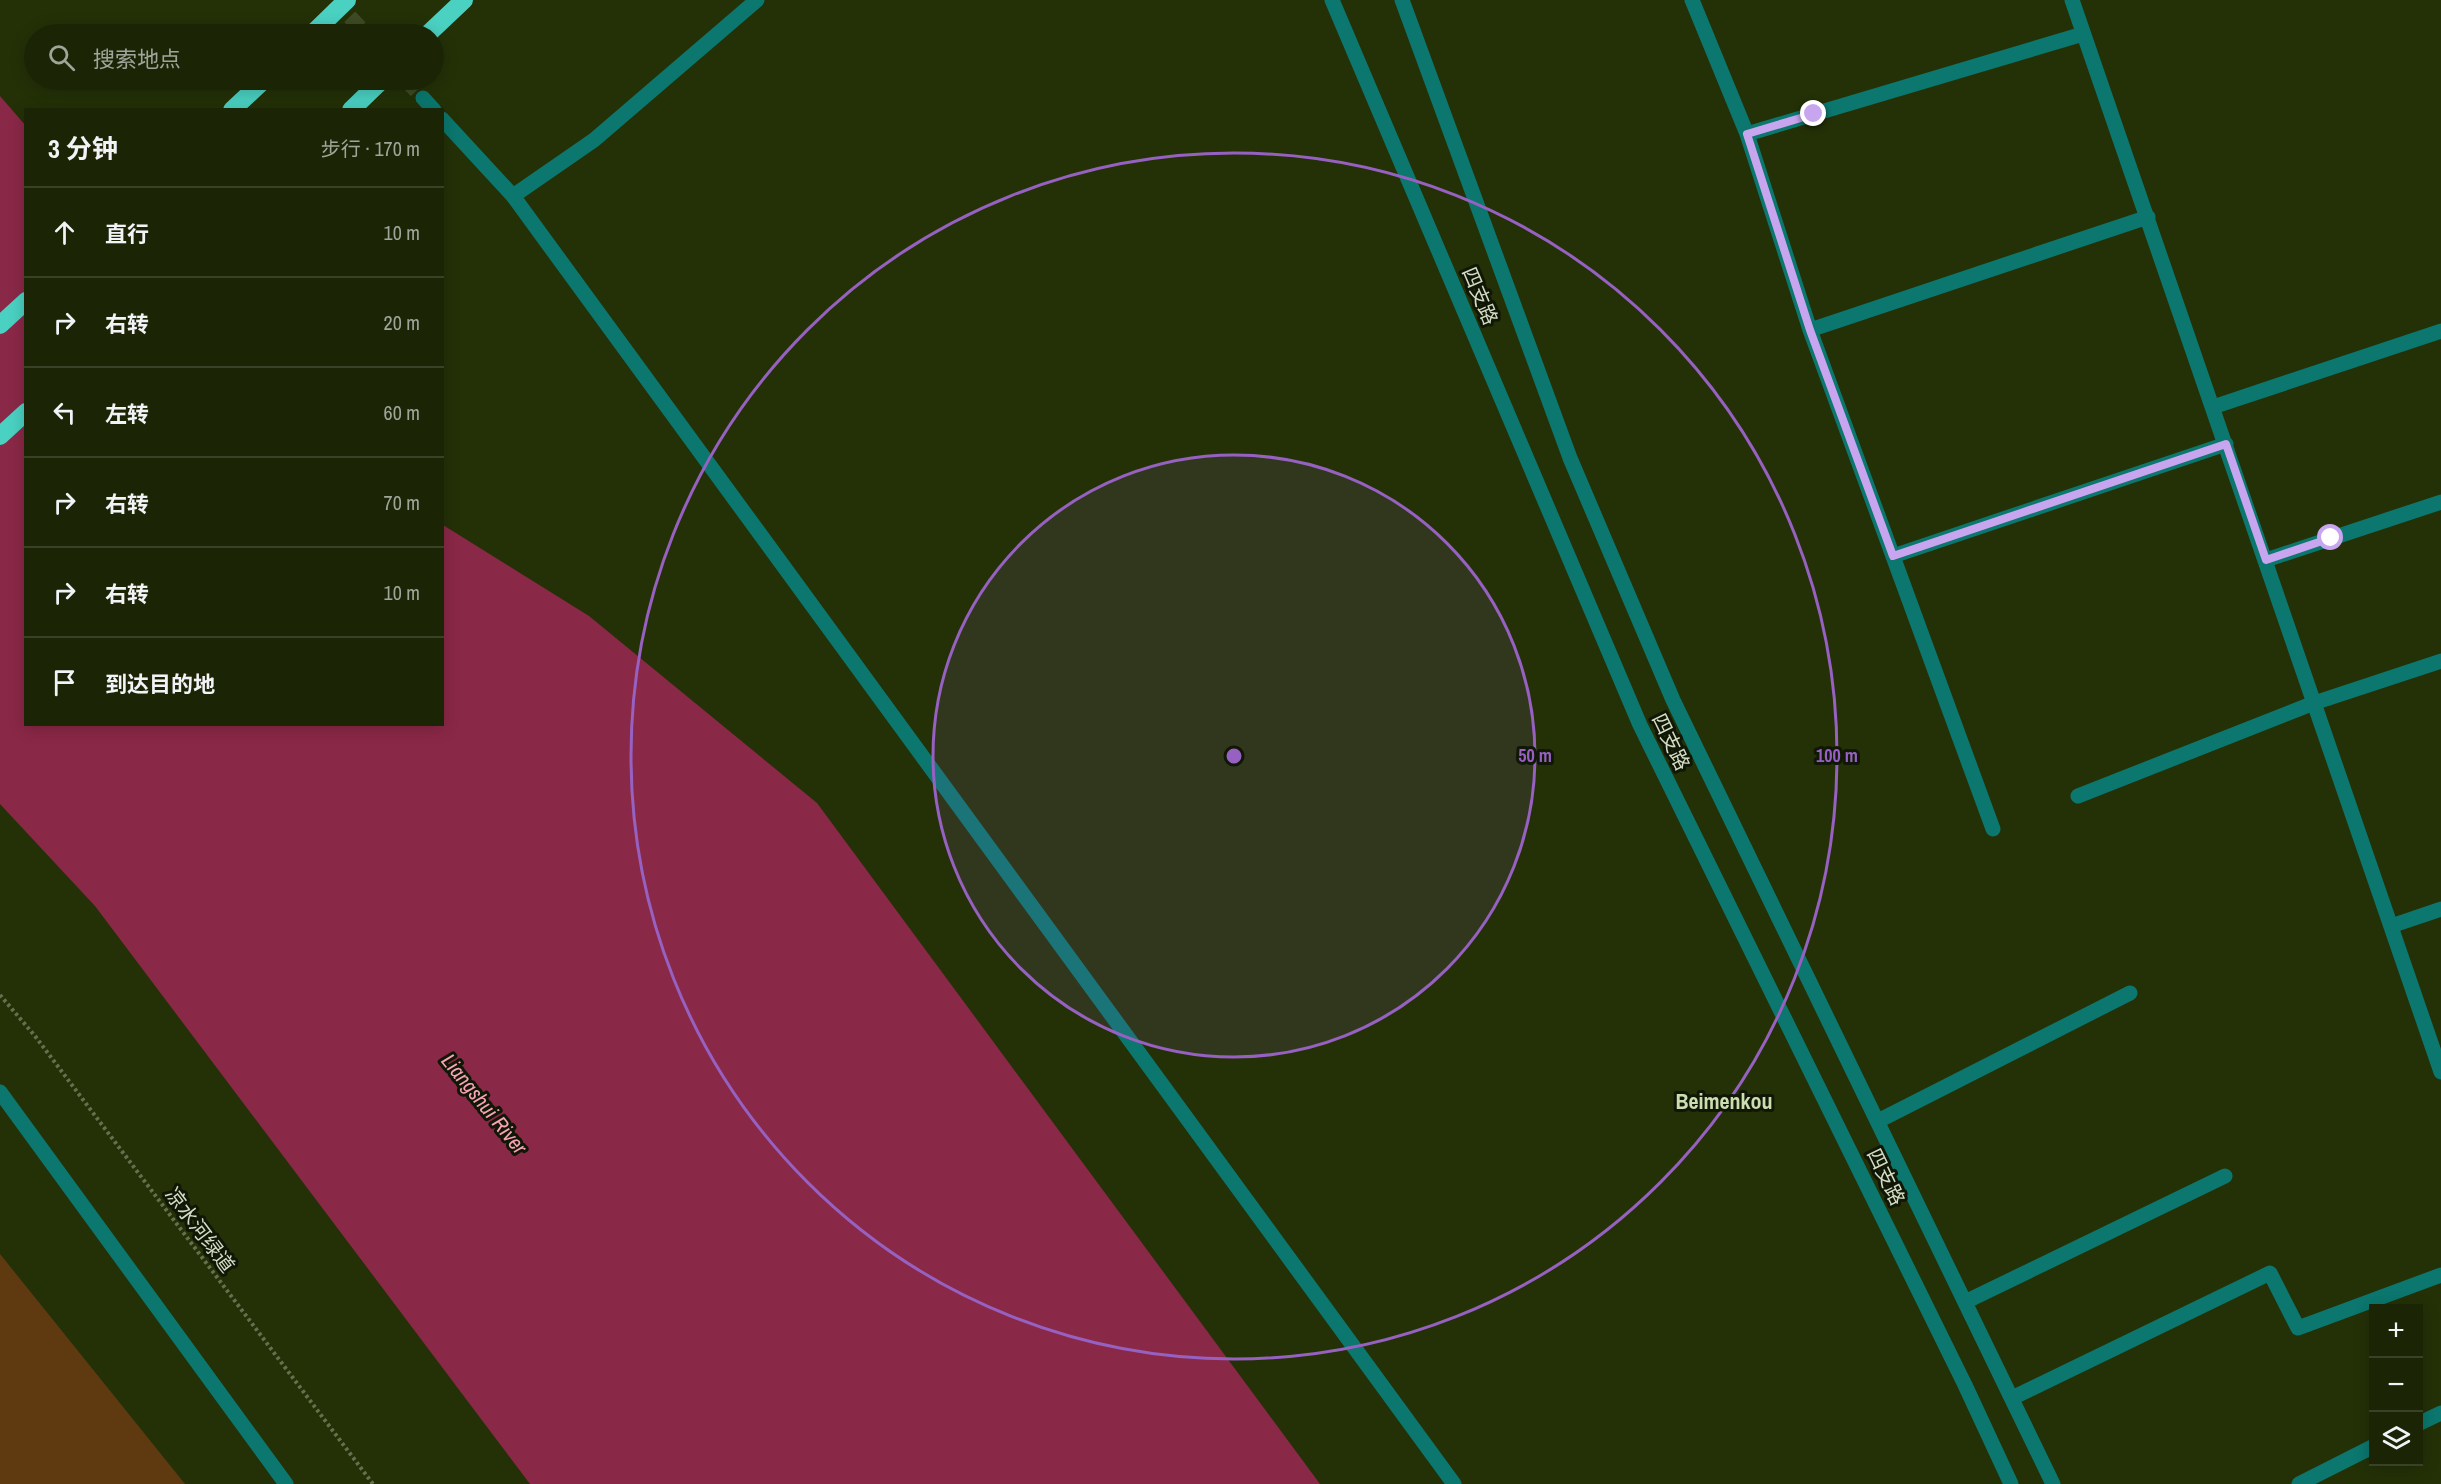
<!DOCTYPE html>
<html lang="zh">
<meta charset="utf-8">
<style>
body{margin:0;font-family:"Archivo Narrow","Noto Sans SC",sans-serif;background:#242d0f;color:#f1f3f6}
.controls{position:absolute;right:18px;bottom:18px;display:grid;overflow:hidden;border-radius:0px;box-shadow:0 3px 15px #0003}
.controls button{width:54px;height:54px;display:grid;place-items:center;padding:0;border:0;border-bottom:2px solid #394227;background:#1b2505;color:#f1f3f6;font:30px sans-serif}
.stop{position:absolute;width:18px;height:18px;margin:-14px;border:4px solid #c8a6ef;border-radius:50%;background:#fff}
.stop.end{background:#c8a6ef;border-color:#fff;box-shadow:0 2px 6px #0008}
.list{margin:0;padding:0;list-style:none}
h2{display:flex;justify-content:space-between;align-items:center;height:78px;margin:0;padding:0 24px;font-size:26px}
h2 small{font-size:20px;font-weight:400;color:#a0a59a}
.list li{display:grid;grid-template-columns:39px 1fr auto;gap:18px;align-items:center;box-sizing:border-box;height:90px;padding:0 24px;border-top:2px solid #394227}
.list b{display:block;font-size:22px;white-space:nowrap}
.list em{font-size:20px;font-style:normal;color:#a0a59a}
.icon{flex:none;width:33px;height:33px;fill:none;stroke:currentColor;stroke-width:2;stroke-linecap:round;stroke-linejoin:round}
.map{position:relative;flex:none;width:2441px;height:1484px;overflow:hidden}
.search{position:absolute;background:#1b2505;box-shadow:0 3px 15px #0003;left:24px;top:24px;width:420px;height:66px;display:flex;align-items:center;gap:15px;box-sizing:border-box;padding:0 21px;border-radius:33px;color:#a0a59a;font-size:22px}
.panel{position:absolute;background:#1b2505;box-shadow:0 3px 15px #0003;left:24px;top:108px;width:420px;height:618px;border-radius:0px}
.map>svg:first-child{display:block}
.green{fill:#5f3a10}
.water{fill:#8a2847}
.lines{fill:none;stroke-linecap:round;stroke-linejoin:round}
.minor-tunnel{stroke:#3e4b24;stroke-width:15;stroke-dasharray:15 8;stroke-linecap:butt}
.path{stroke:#65714e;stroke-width:4;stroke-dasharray:3 3;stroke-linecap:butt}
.minor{stroke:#0b776e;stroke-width:15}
.highway{stroke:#4ad1c2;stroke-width:18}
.route{stroke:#c8a6ef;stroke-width:8}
.ring{fill:none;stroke:#9661c1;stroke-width:3}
.labels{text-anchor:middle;stroke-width:6;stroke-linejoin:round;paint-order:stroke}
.street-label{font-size:20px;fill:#d4ddc6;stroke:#111706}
.water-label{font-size:21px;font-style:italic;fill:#f6a4b6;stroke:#111706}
.quarter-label{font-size:22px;font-weight:bold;fill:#ccdeb0;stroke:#111706}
.centre{fill:#9661c1;stroke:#111706;stroke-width:3}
.ring-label{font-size:18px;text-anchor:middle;font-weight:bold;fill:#9661c1;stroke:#111706;stroke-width:6;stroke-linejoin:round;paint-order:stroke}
</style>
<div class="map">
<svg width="2441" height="1484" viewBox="0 0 2441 1484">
<rect width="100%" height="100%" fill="#243107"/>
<!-- green -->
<path class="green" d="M0 1254 185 1484H0Z"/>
<!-- water -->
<path class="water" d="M0 96 26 126V724H442L443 525 589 616 817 803 1320 1484H530L95 906 0 804Z"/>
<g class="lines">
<!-- minor-tunnel -->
<path class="minor-tunnel" d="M334 0 366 34
M406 80 423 98"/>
<!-- path -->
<path class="path" d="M0 995 35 1036 373 1484"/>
<!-- minor -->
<path class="minor" d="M1332 0 1640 725 1965 1385 2011 1484
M1402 0 1570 458 1673 700 2053 1484
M1692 0 1747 134 1810 330 1993 829
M2072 0 2441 1072
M423 98 434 110
M442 119 513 196 1454 1484
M1747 134 2083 34
M513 196 594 140 757 0
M1810 330 2148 217
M2213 407 2441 331
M1893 556 2226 444
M2266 560 2441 502
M2078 796 2314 703 2441 661
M2391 926 2441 909
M0 1092 286 1484
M1878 1121 2130 993
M1965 1302 2225 1176
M2012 1398 2270 1273 2298 1328 2441 1275
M2418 1424 2441 1413
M2299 1484 2374 1446"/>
<!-- highway -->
<path class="highway" d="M312 34 347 0
M428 34 464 0
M232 110 264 80
M351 110 382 80
M0 325 26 301
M0 436 26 412"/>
</g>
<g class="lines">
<!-- route -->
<path class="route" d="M1814 114 1747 134 1810 330 1893 556 2226 444 2266 560 2331 538"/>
</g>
<!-- distance rings -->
<circle cx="1234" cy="756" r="301" fill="#9661c1" fill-opacity=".12"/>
<g class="ring">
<circle cx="1234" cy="756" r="301"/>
<circle cx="1234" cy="756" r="603"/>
</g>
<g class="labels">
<!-- street labels -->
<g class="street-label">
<text transform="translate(1480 296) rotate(67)" y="7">四支路</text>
<text transform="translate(1671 742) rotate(64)" y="7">四支路</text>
<text transform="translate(1886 1177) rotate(64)" y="7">四支路</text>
<text transform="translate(200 1230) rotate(53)" y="7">凉水河绿道</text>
</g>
<!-- water labels -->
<g class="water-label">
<text transform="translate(484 1104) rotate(51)" y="7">Liangshui River</text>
</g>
<!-- quarter labels -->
<g class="quarter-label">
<text x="1724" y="1109">Beimenkou</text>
</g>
</g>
<circle cx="1234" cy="756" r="9" class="centre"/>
<g class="ring-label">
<text x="1535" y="762">50 m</text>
<text x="1837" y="762">100 m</text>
</g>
</svg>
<div class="controls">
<button>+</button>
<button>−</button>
<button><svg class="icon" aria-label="layers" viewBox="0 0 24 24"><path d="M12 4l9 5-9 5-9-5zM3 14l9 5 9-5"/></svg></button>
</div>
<div class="stop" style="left:2331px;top:538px"></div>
<div class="stop end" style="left:1814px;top:114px"></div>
<div class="search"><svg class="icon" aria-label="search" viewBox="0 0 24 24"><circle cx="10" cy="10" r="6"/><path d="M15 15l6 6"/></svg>搜索地点</div>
<section class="panel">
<h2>3 分钟<small>步行 · 170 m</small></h2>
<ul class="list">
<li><svg class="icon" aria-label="ahead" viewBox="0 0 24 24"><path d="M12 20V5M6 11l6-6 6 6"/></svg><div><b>直行</b></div><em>10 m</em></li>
<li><svg class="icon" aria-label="right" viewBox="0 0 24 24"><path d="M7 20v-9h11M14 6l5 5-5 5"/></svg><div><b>右转</b></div><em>20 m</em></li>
<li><svg class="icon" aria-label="left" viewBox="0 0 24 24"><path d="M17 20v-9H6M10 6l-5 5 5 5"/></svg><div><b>左转</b></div><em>60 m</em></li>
<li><svg class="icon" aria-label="right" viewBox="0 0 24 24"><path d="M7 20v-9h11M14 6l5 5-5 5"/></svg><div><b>右转</b></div><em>70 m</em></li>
<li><svg class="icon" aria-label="right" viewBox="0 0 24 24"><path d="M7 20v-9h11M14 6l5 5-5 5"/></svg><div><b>右转</b></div><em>10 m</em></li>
<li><svg class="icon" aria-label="arrive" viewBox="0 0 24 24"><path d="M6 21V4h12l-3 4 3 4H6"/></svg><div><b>到达目的地</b></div></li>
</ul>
</section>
</div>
